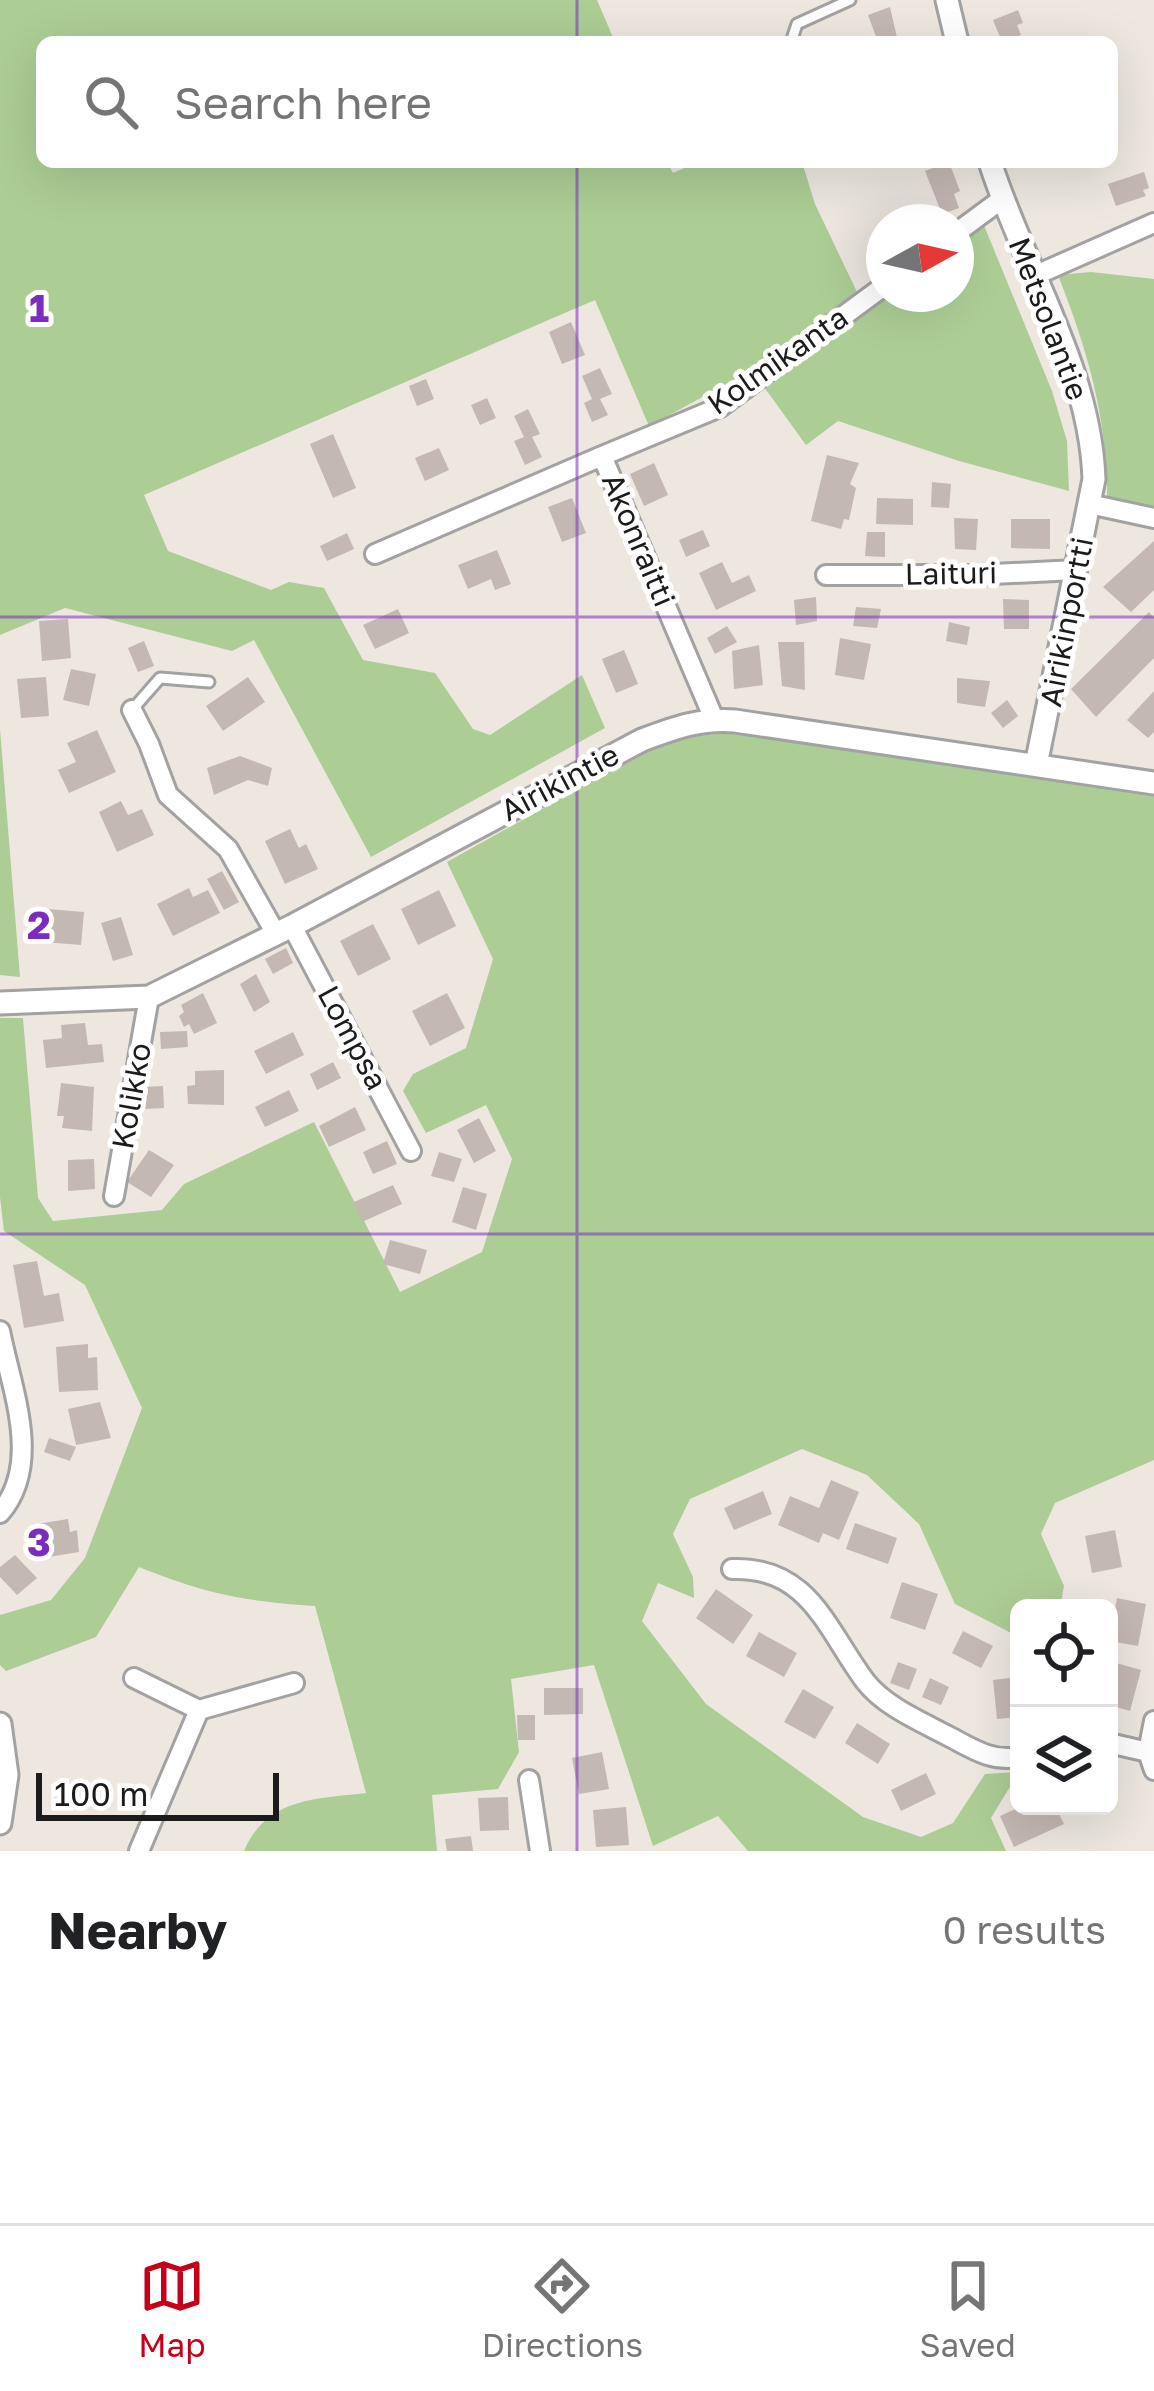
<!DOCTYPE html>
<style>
body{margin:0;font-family:"Golos Text",sans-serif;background:#f6f6f6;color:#202124}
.controls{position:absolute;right:36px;bottom:36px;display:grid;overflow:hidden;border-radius:18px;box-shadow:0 12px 48px #0002}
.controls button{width:108px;height:108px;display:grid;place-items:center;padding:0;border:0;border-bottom:3px solid #e0e0e0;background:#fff;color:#202124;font:60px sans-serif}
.compass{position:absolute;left:866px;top:204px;width:108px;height:108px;border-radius:50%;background:#fff;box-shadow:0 12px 48px #0002;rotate:82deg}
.scale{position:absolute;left:36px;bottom:30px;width:243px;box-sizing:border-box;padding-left:12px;border:6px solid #1b1b1b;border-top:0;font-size:33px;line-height:42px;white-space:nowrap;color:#1b1b1b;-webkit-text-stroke:9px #fff;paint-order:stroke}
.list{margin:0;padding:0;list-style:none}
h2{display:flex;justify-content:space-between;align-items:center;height:156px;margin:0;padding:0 48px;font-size:51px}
h2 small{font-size:39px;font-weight:400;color:#757577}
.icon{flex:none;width:66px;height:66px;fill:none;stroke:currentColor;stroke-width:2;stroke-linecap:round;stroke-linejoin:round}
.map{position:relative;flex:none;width:1154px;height:1851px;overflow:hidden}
.search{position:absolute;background:#fff;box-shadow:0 12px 48px #0002;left:36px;right:36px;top:36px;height:132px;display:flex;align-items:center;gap:30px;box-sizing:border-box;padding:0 42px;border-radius:18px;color:#757577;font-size:45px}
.sheet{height:372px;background:#fff}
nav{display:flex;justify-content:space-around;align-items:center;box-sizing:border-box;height:168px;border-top:3px solid #e0e0e0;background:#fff;font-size:33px;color:#757577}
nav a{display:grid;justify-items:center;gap:6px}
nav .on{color:#c50019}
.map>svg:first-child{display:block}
.forest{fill:#accd94}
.building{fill:#c4b8b3}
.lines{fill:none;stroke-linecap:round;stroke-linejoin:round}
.service-casing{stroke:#a2a2a2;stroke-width:15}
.minor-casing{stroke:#a2a2a2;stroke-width:24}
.tertiary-casing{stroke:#a2a2a2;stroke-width:27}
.service{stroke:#fff;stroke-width:9}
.minor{stroke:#fff;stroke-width:18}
.tertiary{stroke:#fff;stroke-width:21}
.grid{fill:none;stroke:#7b2cbf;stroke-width:3;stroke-opacity:0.55}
.labels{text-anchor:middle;stroke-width:10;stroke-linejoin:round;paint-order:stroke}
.street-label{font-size:30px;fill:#1b1b1b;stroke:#fff}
.grid-label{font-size:39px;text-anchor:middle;font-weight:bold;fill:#7b2cbf;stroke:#fff;stroke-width:10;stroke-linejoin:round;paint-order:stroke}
</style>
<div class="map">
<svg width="1154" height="1851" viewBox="0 0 1154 1851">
<rect width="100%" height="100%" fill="#ede7e0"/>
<!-- forest -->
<path class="forest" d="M0 0H597L615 42H42V162H667L673 173 698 162H802L815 204 857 292 747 373 649 426 595 300 144 495 168 551 271 590 289 582 324 588 363 660 435 673 473 729 490 735 582 675 605 728 371 857 254 640 232 651 65 608 0 635Z
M983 223 1052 391 1067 441 1069 491 959 461 838 421 806 445 764 387 888 294H956V243Z
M1091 272 1154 279V508L1107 499C1108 419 1087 349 1058 275Z
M0 729 20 977 0 975Z
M731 732 1154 793V1460L1055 1503 1041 1534 1064 1586 1060 1608H1019V1637L955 1604 919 1524 867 1475 802 1449 690 1499 673 1534 693 1577 694 1598 658 1583 642 1621 706 1704 863 1817 921 1837 953 1823 985 1774 1019 1772 991 1818 1006 1851H748L718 1816 653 1846 594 1665 511 1679 519 1752 498 1789 432 1795 437 1851H244C267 1797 317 1799 366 1793L315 1606C243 1601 206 1594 139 1567L96 1637 6 1671 0 1665V1615L51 1600 85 1558 142 1408 85 1285 4 1231 0 1197V1018H23L38 1198 53 1221 162 1210 184 1184 314 1122 400 1292 482 1252 512 1159 486 1105 426 1133 403 1091 413 1074 466 1048 493 959 447 862 642 753 683 738Z"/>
<!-- building -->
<path class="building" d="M890 7 898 42H878L868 15Z
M1018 10 1023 23 1017 25 1021 35 1002 42 993 20Z
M949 162 960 191 954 194 959 208 942 214 925 171Z
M1144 172 1149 188 1143 190 1146 196 1116 206 1108 184Z
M571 322 585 355 562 364 549 332Z
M600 368 612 394 600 399 608 415 592 422 584 403 592 399 582 376Z
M426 379 434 399 417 406 409 386Z
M487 398 496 418 480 425 471 405Z
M528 409 540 434 532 437 542 457 525 465 514 441 524 437 514 416Z
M333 434 356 488 333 498 310 444Z
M439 448 449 470 425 481 415 458Z
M827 455 859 463 850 484 856 488 849 520 844 519 841 529 811 521Z
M654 463 668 495 644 506 630 474Z
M932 482 951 484 949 508 931 507Z
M572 498 586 533 562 542 548 507Z
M877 498 913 499V525L876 524Z
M954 518 978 519 976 550 955 549Z
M1011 519H1050V549L1011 548Z
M703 530 710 546 686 557 679 540Z
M867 532H885V557L865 556Z
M347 533 354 549 327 561 320 546Z
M1154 541V590L1131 612 1103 587Z
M497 550 511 584 495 590 491 579 468 589 458 565Z
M722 562 732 583 749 575 756 591 716 610 699 573Z
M816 597 817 621 796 625 794 600Z
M1003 599 1029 600V629H1004Z
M856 607 881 609 877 628 853 626Z
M398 609 409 633 375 649 363 625Z
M1149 612 1154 618V658L1096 717 1071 689Z
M68 619 71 658 42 661 39 621Z
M949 622 970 627 967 645 946 641Z
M727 626 737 642 715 654 707 638Z
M840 638 871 644 864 680 835 675Z
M144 641 154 666 138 672 128 648Z
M778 642H804L805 690 782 686Z
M759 645 763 685 734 689 732 651Z
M624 650 638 684 616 693 602 659Z
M71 669 96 674 89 706 63 700Z
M46 677 49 716 21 718 17 679Z
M248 677 265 702 223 731 206 706Z
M957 678 990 681 985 707 957 703Z
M1154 691V732L1148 738 1127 720Z
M1007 700 1018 716 1003 728 991 713Z
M97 730 116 772 69 793 58 770 76 762 67 743Z
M240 756 272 768 268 786 248 780 214 795 207 768Z
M121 801 128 815 142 809 154 835 117 852 99 812Z
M290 829 299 848 306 844 318 869 285 884 265 841Z
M222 871 239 902 224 910 207 879Z
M189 888 193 897 208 890 220 913 173 936 157 904Z
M439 890 456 926 418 945 401 909Z
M47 909 84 912 81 945 44 942Z
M121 917 133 955 113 961 101 923Z
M373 924 391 959 358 976 340 941Z
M286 948 293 963 273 974 265 959Z
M256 974 270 1002 254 1012 240 984Z
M203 993 217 1023 194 1034 189 1024 184 1027 179 1016 184 1012 181 1005Z
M447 993 465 1028 430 1046 412 1011Z
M85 1023 88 1045 102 1044 104 1062 46 1068 43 1040 62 1038 61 1025Z
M187 1031 188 1047 161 1049 160 1032Z
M293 1032 304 1055 266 1074 254 1051Z
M333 1062 341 1078 317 1090 310 1074Z
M224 1070V1105L188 1104 187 1086 195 1085V1071Z
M61 1083 94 1087 92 1131 62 1128 64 1116H57Z
M163 1086 164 1108 144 1109V1087Z
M289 1090 299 1111 265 1127 255 1107Z
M355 1107 366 1130 329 1147 319 1126Z
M479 1118 496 1151 474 1163 457 1130Z
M387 1141 397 1164 373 1174 363 1152Z
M149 1150 174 1165 151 1197 127 1182Z
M439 1152 462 1159 454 1182 431 1176Z
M94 1159 95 1189 68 1191V1160Z
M393 1185 402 1204 362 1222 354 1202Z
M463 1187 487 1194 476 1230 452 1222Z
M390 1240 427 1250 420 1274 383 1264Z
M37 1261 44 1296 59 1293 64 1321 24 1328 13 1265Z
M88 1344V1358L97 1357 98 1390 59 1392 56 1347Z
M100 1402 111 1438 76 1445 68 1409Z
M49 1438 76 1447 70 1461 44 1452Z
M831 1480 859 1492 839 1540 823 1533 819 1543 778 1525 790 1496 819 1508Z
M763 1491 772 1514 734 1530 724 1508Z
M68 1519 70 1532 77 1530 79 1552 36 1559 31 1525Z
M855 1523 897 1538 888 1564 846 1549Z
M1115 1530 1122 1567 1092 1573 1085 1536Z
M15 1555 37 1578 17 1595 0 1577V1567Z
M902 1582 938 1594 925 1630 890 1618Z
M716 1589 753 1615 733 1644 696 1618Z
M1117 1598 1146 1604 1138 1646 1109 1641Z
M963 1631 993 1646 981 1668 952 1653Z
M759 1632 797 1653 784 1677 746 1656Z
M1109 1661 1141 1670 1130 1711 1109 1705Z
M898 1662 917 1669 909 1690 890 1683Z
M1019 1677V1717L997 1719 993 1680Z
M930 1678 949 1687 941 1705 922 1697Z
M544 1688H583V1714L544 1715Z
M803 1689 834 1707 815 1739 784 1722Z
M517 1715H535V1740H518Z
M857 1723 890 1744 878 1764 845 1743Z
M602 1752 609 1789 579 1794 572 1758Z
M926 1773 936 1794 901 1811 891 1790Z
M508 1797 509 1830 480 1831 478 1798Z
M1022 1806H1055L1064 1824 1014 1847 1000 1816Z
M626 1807 629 1845 596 1847 593 1810Z
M471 1836 473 1851H447L445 1839Z"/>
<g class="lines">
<!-- service casing -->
<g class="service-casing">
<path id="service" d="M791 42 797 24 850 0
M132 710 160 678 209 682"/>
</g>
<!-- minor casing -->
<g class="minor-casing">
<path id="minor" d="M956 233 1002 199
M1036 275 1154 223
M602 456 720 407 884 286
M1089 504 1154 518
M375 554 602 456 714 719
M826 575H973L1076 570
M132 710 149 744 168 795 228 849 276 934
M292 926 411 1151
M114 1196 149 997
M0 1331C11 1388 43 1463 0 1513
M732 1569C809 1566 827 1630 865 1681 885 1707 922 1722 950 1737 973 1749 992 1762 1019 1757
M134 1678 199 1710
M1154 1721 1148 1752 1154 1770
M1109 1743 1148 1752
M529 1780 540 1851
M139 1851 199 1710 294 1683"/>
</g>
<!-- tertiary casing -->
<g class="tertiary-casing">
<path id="tertiary" d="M947 0 957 42
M990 162C1023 266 1090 367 1094 479L1036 765
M0 1003 149 997 292 926 642 740C674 728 701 718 735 721L1154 783
M0 1724 7 1775 0 1823"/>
</g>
<!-- service -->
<use href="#service" class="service"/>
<!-- minor -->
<use href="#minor" class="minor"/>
<!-- tertiary -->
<use href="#tertiary" class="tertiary"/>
</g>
<!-- grid -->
<path class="grid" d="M577 0V42M577 162V1851M0 617H1154M0 1234H1154"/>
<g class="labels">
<!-- street labels -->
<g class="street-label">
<text transform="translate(1048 319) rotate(69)" y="10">Metsolantie</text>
<text transform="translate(778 361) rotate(-35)" y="10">Kolmikanta</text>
<text transform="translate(638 540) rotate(67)" y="10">Akonraitti</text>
<text transform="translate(951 574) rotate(-1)" y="10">Laituri</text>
<text transform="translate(1067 622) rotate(-79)" y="10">Airikinportti</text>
<text transform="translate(560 783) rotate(-28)" y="10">Airikintie</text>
<text transform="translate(352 1038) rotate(62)" y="10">Lompsa</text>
<text transform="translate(132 1096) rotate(-80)" y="10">Kolikko</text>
</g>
</g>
<g class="grid-label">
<text x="39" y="322">1</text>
<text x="39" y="939">2</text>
<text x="39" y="1556">3</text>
</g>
</svg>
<div class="controls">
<button><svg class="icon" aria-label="locate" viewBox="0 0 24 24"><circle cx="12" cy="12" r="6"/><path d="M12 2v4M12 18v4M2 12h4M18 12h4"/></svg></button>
<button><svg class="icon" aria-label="layers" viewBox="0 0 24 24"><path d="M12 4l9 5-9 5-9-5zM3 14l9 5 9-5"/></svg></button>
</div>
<svg class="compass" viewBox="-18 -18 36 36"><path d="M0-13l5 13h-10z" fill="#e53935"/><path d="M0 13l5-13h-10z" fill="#757577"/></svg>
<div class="scale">100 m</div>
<div class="search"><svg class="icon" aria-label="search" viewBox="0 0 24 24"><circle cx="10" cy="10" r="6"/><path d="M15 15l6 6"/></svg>Search here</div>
</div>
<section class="sheet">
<h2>Nearby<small>0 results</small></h2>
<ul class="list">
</ul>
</section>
<nav>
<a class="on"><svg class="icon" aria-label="map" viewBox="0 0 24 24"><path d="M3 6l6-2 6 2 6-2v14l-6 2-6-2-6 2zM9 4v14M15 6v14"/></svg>Map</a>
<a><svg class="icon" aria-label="directions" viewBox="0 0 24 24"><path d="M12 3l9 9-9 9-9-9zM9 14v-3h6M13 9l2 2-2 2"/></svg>Directions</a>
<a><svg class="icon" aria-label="saved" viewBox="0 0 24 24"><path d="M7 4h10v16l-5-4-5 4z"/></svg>Saved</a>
</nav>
